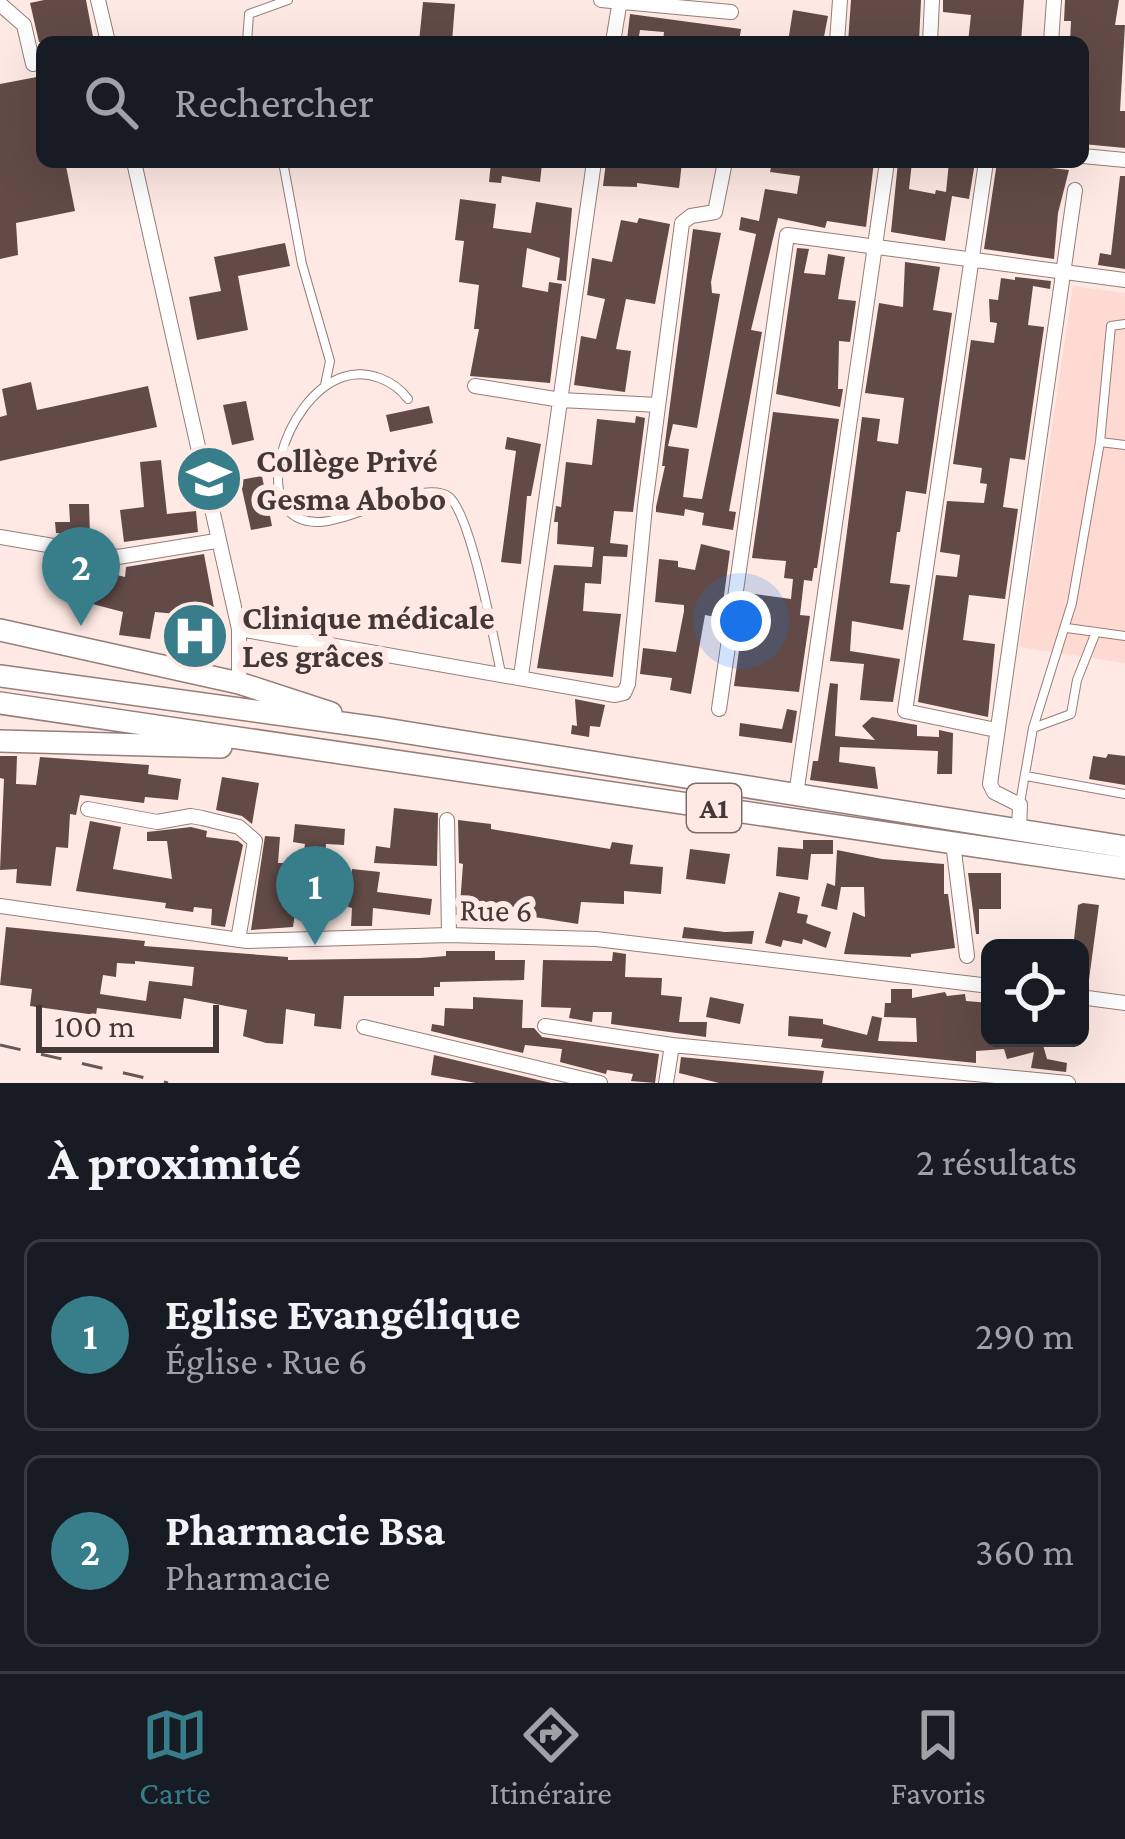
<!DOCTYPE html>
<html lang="fr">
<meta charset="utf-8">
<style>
body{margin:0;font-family:"Crimson Pro",serif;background:#242831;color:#f1f3f6}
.controls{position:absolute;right:36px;bottom:36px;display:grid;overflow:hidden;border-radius:18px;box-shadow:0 12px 48px #0002}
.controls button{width:108px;height:108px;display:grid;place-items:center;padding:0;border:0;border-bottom:3px solid #363941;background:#171b24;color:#f1f3f6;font:60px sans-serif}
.scale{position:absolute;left:36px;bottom:30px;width:183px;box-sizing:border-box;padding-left:12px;border:6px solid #433836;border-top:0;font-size:33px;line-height:42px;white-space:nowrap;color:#433836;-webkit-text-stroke:9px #ffe9e4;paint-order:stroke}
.you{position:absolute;left:741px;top:621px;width:42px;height:42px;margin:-30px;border:9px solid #fff;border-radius:50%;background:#1a73e8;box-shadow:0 0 0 18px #1a73e833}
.badge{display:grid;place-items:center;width:78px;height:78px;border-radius:50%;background:#387d8a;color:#fff;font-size:39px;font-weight:700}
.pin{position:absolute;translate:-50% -99px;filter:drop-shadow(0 3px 6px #0008)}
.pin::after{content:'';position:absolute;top:63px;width:42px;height:36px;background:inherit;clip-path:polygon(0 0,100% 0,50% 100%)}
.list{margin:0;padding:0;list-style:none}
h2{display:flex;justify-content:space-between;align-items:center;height:156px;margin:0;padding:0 48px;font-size:51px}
h2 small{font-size:39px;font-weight:400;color:#9ea1a6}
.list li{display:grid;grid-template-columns:78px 1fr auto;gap:36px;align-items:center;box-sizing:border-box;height:192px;margin:0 24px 24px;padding:0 24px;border:3px solid #363941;border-radius:18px}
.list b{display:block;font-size:45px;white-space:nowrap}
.list p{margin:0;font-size:39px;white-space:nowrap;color:#9ea1a6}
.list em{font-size:39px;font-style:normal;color:#9ea1a6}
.icon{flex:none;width:66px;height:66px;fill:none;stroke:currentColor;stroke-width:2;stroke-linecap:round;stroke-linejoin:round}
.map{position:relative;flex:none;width:1125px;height:1083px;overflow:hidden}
.search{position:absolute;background:#171b24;box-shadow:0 12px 48px #0002;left:36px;right:36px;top:36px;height:132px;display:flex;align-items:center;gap:30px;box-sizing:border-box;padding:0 42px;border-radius:18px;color:#9ea1a6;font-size:45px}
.sheet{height:588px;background:#171b24}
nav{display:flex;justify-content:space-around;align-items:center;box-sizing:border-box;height:168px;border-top:3px solid #363941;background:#171b24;font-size:33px;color:#9ea1a6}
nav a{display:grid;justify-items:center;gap:6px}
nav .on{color:#387d8a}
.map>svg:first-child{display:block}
.built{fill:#fedad2}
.building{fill:#624b47;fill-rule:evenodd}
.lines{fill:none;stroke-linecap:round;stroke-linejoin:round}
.lane-casing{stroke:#967d78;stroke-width:10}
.street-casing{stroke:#967d78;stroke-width:16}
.primary-casing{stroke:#967d78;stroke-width:24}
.lane{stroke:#fff;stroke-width:8}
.street{stroke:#fff;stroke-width:14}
.primary{stroke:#fff;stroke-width:21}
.rail{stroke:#665856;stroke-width:3;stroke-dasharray:21 21;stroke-linecap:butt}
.labels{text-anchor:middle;stroke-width:12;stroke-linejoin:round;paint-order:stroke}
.shield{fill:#ffe9e4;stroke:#7b6d6a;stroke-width:3}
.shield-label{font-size:30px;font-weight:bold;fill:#433836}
.poi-label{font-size:33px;font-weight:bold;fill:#433836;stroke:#ffe9e4;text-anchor:start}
.street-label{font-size:33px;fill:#433836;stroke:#ffe9e4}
</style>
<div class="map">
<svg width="1125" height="1083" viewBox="0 0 1125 1083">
<rect width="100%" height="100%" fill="#ffe9e4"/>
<!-- built -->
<path class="built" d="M1073 286 1125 293V663L1019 647Z"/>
<!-- building -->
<path class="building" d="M44 0H86L94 42H39L30 3Z
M851 0H921L919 42 862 39 861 42H848Z
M943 0H1024L1021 42H968L971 15 943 12Z
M1065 0H1119L1115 25H1125L1120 111H1125V148L1083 144V42H1070L1071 21H1064Z
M423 2 455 4 452 42H419Z
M793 10 828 16 823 42H788Z
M630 14 741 29 739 42H663L664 32 640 30 638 42 627 40Z
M42 76V162L66 166 75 211 16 223 18 255 0 259V84Z
M491 162 542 164 540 182 502 176 501 183 489 182Z
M606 162H682L679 188 637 183V187L603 186Z
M772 162H874L866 227 827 221 825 228 778 218 751 330 762 332 729 511 736 512 733 530 702 525 704 513 685 509 684 516 656 512V507L665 466H662L693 229 721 233 711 282 712 293 720 294 697 428 673 424 668 446 689 449 683 497 702 499 756 234 739 230 741 217 759 221 765 189 797 194 800 176 770 172Z
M898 162H912L909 189 935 194 936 190 946 192 949 162H975L969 199 952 196 945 241 891 232Z
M997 162 1069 170 1058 213 1054 259 984 249Z
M1120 176H1125V269L1098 265 1100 253 1111 255Z
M460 199 496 204 493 228 531 233 536 202 572 208 566 281 557 280 560 258 527 248 522 287 548 292 549 282 562 284 550 383 470 376 479 329H474L479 285 459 282 464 241 455 240Z
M639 218 670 224 655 304 626 299 616 349 631 351 625 392 574 385 581 336 596 339 605 299 587 295 592 258 612 262 621 220 637 223Z
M285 243 290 266 238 276 248 330 197 340 189 297 221 291 214 257Z
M797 248 809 249 804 273 825 275 828 254 845 257 838 299 856 301 850 342 839 341 838 389H843L840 407 776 394Z
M905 262 940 267 933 310 952 313 926 494 906 491 900 532H897L890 583 910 585 903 630 852 621 850 651 900 659 893 702 860 700 864 664 830 661 862 417 880 419 877 441 898 444 904 398 865 393 879 303 903 307Z
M1015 277 1051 281 1050 289 1033 286 1028 325 1044 327 1025 460 1010 458 1003 507 1018 509 1005 599 969 595 963 640 995 644 988 717 918 702 936 575 957 577 960 555 940 552 947 501 984 503 987 484 980 483 982 468 953 464 971 340 994 343 997 323 990 322 989 299 998 300 1001 278 1015 280Z
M31 382 37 410 148 386 157 427 0 461V417L7 415 2 389Z
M246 401 254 440 232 445 223 405Z
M429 406 433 423 390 432 386 415Z
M773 412 839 419 817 568H814L812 581 804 580 800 615 810 616 799 692 734 686 747 593 791 599 793 579 784 578 786 561 752 558Z
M636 416 645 418 633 512 614 511 610 543 628 545 627 557 603 556 601 584 585 583 583 611 621 614 613 677 537 668 554 565 592 567 594 547 557 544 558 522H554L556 506 561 507 566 462 592 465 597 419 635 423Z
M507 437 541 444 531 496H527L521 564 501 562 516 451 505 449Z
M161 460 167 514 196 511 198 532 124 542 120 510 144 507 140 462Z
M262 476 272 526 251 530 240 480Z
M69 504H89L90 536 56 533 55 522H70Z
M701 544 730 551 721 618 705 615 691 694 670 690 672 678 640 674 643 648 676 652 684 611V605L655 602 659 559 678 561V567L695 570Z
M204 554 215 613 189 609 188 615 155 612 150 639 119 635 123 612 66 597 73 564 125 577 126 567Z
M830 683 838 684 835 736 875 740 862 726 872 717 917 725V736L939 737V730L953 733 952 774H937L938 751 840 747 839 762 875 767 878 789 810 780 813 761H818Z
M575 699 605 705 600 727 590 726 589 737 571 734 572 725 577 726Z
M787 709 797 711 792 743 739 736 740 723 782 729Z
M1108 754 1125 756V785L1089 779 1093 756 1106 758Z
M0 756H17L16 784 36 785 40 757 149 765 148 774 181 779 178 800 145 797 144 803 80 795 76 815 70 814 68 848 56 847 51 886 16 883 17 869 0 870 4 779 0 778Z
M222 777 259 783 252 824 242 816 216 810Z
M394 808 438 813 437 866 374 863 376 846 390 848Z
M458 820 491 824V829L610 849 612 842 633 845 630 864 663 867 661 894 624 891V904L581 902 578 924 460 905 463 864 459 863Z
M90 821 121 827 113 869 172 879 167 841H147V832L191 827 207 831 206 837 238 841 243 845 225 927 211 925 212 909 194 907 193 912 165 908 166 903 76 891Z
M295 824 345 829 344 845 326 844 322 902 297 899 293 927 251 930 265 836 280 837 278 863H302L305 844 293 842Z
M803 840H833V854H811L808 880 776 876 778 847 803 849Z
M690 849 730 854 725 884 686 879Z
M837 850 882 859 944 864V894H948L955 948 911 954V957L844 954 853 912 865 917 864 887H841L837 910 821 906 827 883 835 886Z
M352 869 380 872 377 892 432 899 430 915 373 908 372 926H351L352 908 348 907Z
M968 873H1001V909H979V934H976Z
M779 892 800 897 797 913 808 915 806 923 831 932 826 948 803 939 802 944 783 940 781 947 765 943Z
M1083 903 1099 905 1088 987 1080 986V948H1073L1078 905Z
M6 927 145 941 144 946 288 957V960L420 958 446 956V951H495V960H525L524 980 440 982V987H434V996H344L341 1029 314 1026 315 1014 286 1009 283 1044 266 1043 243 1036 247 1010 184 998 181 1019 97 1008 96 1015 30 1006 32 989 0 985ZM135 961 194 967 192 986 149 981 146 1001 100 994 103 975 116 977 117 963 135 964Z
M684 927 725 932 754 931 752 944 682 938Z
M613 952 626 954 625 977 662 978 661 995 682 997 679 1022H707L706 1037 611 1024 612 1012H593L592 1022 569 1018 571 1008 541 1007 543 960 612 961Z
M891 989H912V998L945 992 947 996 965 994 966 1001 990 1003V1038H1041L1047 1059 1067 1063 1066 1072 1031 1068 1034 1052 1007 1059 1004 1049 976 1051V1063L825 1048 821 1047 823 1039 788 1036 789 1016 823 1019V1024L867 1035 872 1016 882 1018 878 1041 917 1042 916 1018 884 1017 885 1003H891Z
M473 997 523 1000 522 1028H534L542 1037 659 1054 655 1083 631 1081 633 1074 607 1070 606 1074 560 1062 562 1049 525 1045 523 1053 431 1031 432 1024 444 1026 445 1008 473 1009Z
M710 997 744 1004 740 1024 706 1017Z
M434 1055 551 1083H476L431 1075Z
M681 1057 824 1071 822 1083H719L679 1073Z"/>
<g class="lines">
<!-- lane casing -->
<g class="lane-casing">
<path id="lane" d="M247 42 249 14 288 0
M283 162 302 264 330 361 325 385
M408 399C394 380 367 369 343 377 283 397 246 521 317 522 349 523 424 478 449 497 471 514 494 641 501 673
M1100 442 1125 445
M1067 628 1125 636
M1033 728 1071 714 1077 680 1096 632
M1026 776 1125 794
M1020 803 1033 728 1072 603 1100 442 1111 326 1125 324"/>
</g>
<!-- street casing -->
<g class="street-casing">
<path id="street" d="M98 0 108 42
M601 0 731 12
M0 4 24 25 33 64
M613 42 620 0
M837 42 840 0
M930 42 932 0
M1051 42 1054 0
M1083 156 1125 160
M134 162 239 629V683
M986 162 905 711 996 730
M475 386 561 400 658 405
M0 537 118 557 216 541
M239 629 615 695 624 693 628 684 645 506 682 223 691 216 715 212 725 162
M521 676 594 162
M719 709 787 235 1125 280
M796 795 887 162
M88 809 157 822 191 816 202 818 239 827 255 841 238 940
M447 820 449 935
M1019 831 1020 805 994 792 990 784 1075 190
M953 843 967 956
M0 906 247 941 449 935 596 939 990 986
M1080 997 1125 1003
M545 1026 672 1045 1068 1083
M364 1027 600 1083
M666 1083 672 1045"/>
</g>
<!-- primary casing -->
<g class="primary-casing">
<path id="primary" d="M0 630 239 683 331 713
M0 676 378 728 1125 847
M0 703 1125 868
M0 741 221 747"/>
</g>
<!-- lane -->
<use href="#lane" class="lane"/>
<!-- street -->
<use href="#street" class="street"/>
<!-- primary -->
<use href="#primary" class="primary"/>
<!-- rail -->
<path class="rail" d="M0 1045 168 1083"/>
</g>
<!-- icons -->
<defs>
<g id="school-disc" transform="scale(3.45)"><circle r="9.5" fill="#387d8a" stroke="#ffe9e4"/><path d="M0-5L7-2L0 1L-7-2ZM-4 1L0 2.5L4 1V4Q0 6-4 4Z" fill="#fff"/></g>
<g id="hospital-disc" transform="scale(3.45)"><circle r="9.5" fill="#387d8a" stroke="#ffe9e4"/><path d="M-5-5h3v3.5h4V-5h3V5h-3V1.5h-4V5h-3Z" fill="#fff"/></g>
</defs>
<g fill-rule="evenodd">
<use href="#school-disc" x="209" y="479"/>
<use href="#hospital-disc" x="195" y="636"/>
</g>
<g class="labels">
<!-- shield labels -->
<rect class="shield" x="687" y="784" width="54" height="48" rx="9"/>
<g class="shield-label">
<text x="714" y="818">A1</text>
</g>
<!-- poi labels -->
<g class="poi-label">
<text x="256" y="472">Collège Privé<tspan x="256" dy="38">Gesma Abobo</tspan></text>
<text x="242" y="629">Clinique médicale<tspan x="242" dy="38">Les grâces</tspan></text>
</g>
<!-- street labels -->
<g class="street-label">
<text transform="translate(496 909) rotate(1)" y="12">Rue 6</text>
</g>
</g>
</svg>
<div class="controls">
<button><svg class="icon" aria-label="locate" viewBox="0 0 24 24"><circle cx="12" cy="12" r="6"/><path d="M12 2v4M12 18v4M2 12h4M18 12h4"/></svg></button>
</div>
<div class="scale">100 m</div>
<div class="you"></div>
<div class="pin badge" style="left:315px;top:945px">1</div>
<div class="pin badge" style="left:81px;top:626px">2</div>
<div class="search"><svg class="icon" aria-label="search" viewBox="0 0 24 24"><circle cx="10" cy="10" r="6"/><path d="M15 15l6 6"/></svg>Rechercher</div>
</div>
<section class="sheet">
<h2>À proximité<small>2 résultats</small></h2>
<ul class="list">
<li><span class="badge">1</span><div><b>Eglise Evangélique</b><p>Église · Rue 6</p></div><em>290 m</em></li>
<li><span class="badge">2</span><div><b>Pharmacie Bsa</b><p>Pharmacie</p></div><em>360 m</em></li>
</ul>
</section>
<nav>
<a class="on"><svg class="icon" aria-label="map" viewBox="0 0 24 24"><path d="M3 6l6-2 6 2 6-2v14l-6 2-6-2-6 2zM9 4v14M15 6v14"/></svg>Carte</a>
<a><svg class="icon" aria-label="directions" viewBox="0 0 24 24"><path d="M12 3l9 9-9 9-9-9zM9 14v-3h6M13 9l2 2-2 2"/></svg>Itinéraire</a>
<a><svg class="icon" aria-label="saved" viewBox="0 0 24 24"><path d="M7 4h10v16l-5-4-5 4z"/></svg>Favoris</a>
</nav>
